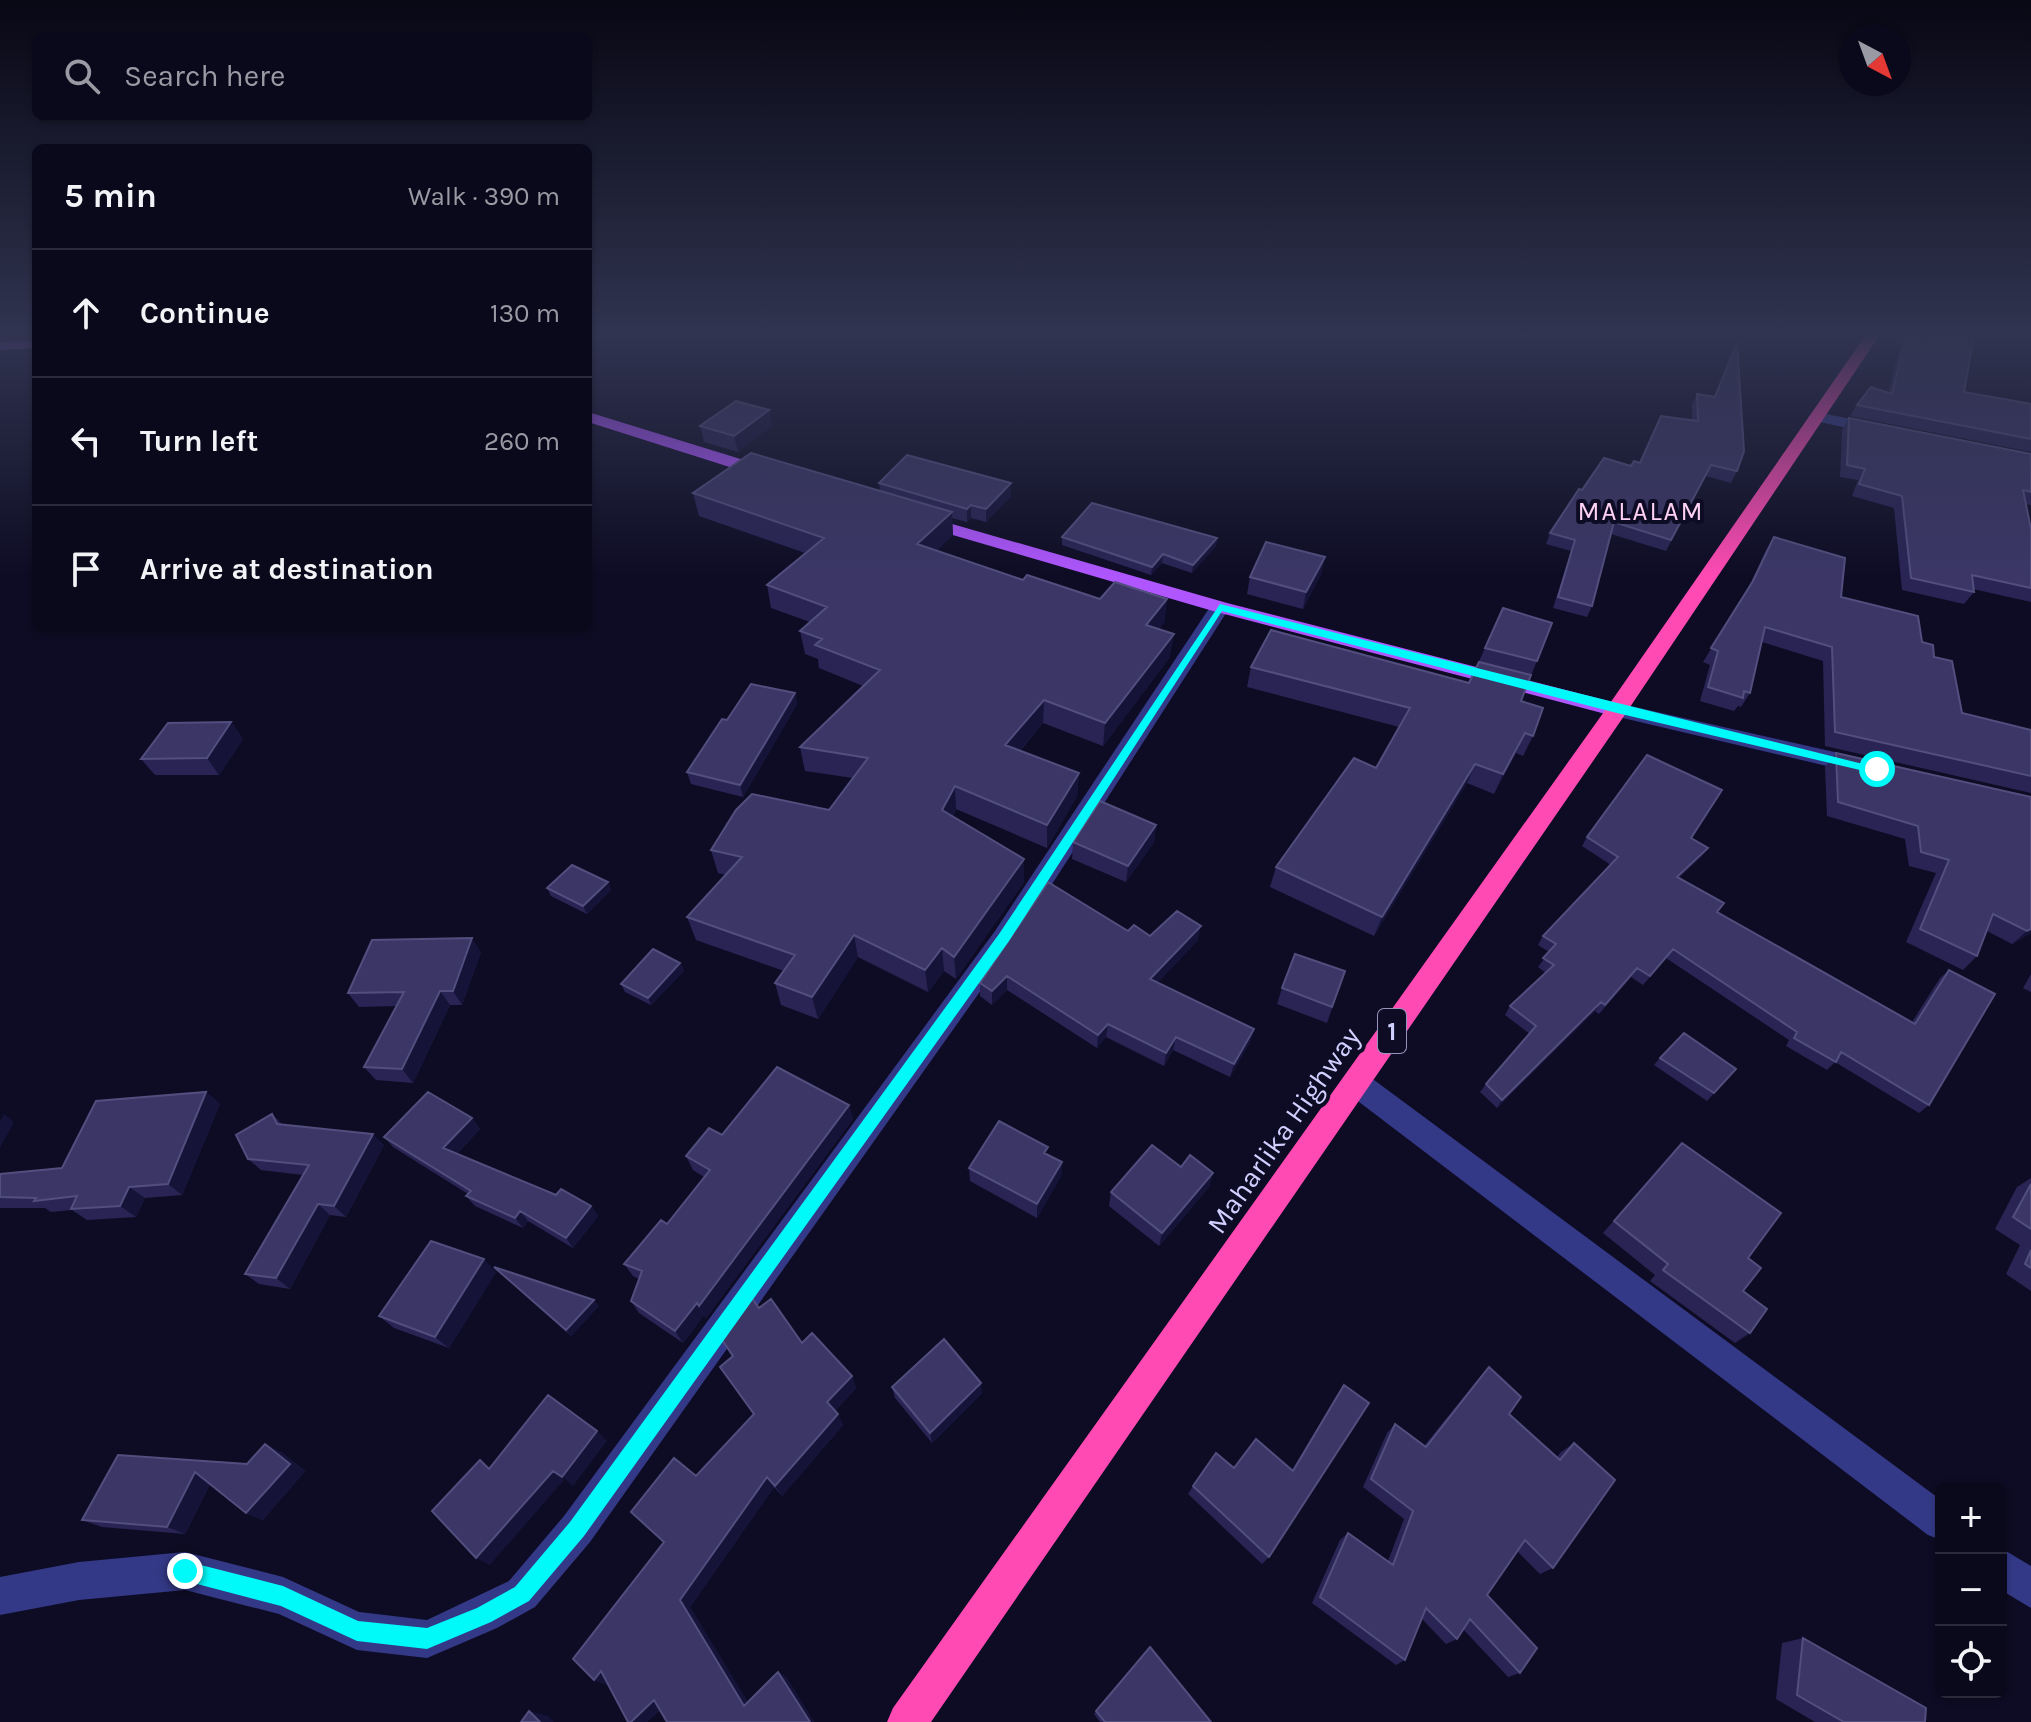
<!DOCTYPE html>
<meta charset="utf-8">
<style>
body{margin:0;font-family:Karla,sans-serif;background:#181728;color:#f1f3f6}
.controls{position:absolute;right:24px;bottom:24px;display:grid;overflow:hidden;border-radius:12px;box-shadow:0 2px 6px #0004}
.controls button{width:72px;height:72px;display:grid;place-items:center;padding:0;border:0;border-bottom:2px solid #2a2a3a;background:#0a091b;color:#f1f3f6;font:40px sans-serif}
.compass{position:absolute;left:1839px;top:24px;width:72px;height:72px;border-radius:50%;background:#0a091b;box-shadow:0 2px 6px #0004;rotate:139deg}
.stop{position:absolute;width:24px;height:24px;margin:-18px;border:6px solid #00fafa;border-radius:50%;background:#fff}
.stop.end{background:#00fafa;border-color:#fff;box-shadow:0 2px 8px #0008}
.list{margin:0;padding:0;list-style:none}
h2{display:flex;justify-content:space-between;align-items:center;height:104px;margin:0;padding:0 32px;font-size:34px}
h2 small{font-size:26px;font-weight:400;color:#999aa3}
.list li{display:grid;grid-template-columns:52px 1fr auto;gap:24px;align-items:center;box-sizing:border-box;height:128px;padding:0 32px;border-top:2px solid #2a2a3a}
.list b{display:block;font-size:30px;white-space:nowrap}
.list em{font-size:26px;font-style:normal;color:#999aa3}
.icon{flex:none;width:44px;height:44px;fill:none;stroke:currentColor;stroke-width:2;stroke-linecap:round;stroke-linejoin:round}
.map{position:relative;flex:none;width:2031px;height:1722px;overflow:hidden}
.search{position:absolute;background:#0a091b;box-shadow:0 2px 6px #0004;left:32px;top:32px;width:560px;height:88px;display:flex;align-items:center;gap:20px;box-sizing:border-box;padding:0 28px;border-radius:12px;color:#999aa3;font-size:30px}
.panel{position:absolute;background:#0a091b;box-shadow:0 2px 6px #0004;left:32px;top:144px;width:560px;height:488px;border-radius:12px}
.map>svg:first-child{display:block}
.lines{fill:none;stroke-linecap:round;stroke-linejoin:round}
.minor{fill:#343987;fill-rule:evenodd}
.major{fill:#af56ff;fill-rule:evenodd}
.highway{fill:#ff4ab3;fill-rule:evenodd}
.wall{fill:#292454}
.shaded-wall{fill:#161339}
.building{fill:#3b3666;stroke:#524e7e;stroke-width:2}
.route{fill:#00fafa}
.labels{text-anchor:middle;stroke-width:8;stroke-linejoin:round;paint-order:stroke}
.far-quarter-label{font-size:26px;letter-spacing:2px;fill:#ffd1f3;stroke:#0e0c24}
.shield{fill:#0e0c24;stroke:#9694bd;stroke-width:2}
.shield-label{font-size:26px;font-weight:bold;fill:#d0cfff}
.street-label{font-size:28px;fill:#d0cfff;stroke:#0e0c24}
</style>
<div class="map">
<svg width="2031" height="1722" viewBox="0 0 2031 1722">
<rect width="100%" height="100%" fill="#0e0c24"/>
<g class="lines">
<!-- minor -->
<path class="minor" d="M1816 412 1876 424 1884 429 1876 434 1810 420 1808 417Z
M1220 601 1230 607 1013 945 590 1542 535 1607 497 1628 427 1658 357 1650 279 1614 185 1590 79 1600 0 1615V1577L79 1562 185 1552 283 1577 359 1612 427 1620 509 1581 564 1516 995 931 1210 607Z
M1617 703 1861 758 1872 766 1861 774 1610 715 1606 710 1610 705Z
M1356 1071 1366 1074 1941 1500V1540L1928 1535 1346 1092 1342 1083 1346 1074Z
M2001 1548 2031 1566V1608L2001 1590Z"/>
<!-- major -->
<path class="major" d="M36 340V348L0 350V342Z
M588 412 773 469 775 473 773 477H761L588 422Z
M921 515 1227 603 1624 705 1628 710 1617 717 1213 611 915 524V516Z"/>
<!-- highway -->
<path class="highway" d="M1865 336H1879L1622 719 931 1722H887L893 1708 1606 709Z"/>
</g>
<!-- wall -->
<path class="wall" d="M1906 336 1928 339 1929 336H1974L1964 392 2031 404V452L1850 416 1857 405 1888 393 1900 346Z
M1737 343V471L1731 483 1706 476 1666 551 1611 534 1592 606 1587 617 1553 608 1571 551 1546 544 1550 533 1582 490 1631 466 1640 463 1692 421V404L1697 394 1714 396Z
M769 410 772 426 738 452 704 442 700 426Z
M1849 418 2031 454V505L2026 504 2031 529V602L1973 589 1974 592 1964 604 1902 590 1894 508 1852 496 1858 480 1840 477 1842 430Z
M879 483 1011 496 986 522 971 518 967 522 952 518 953 535 936 551 1023 580 1100 599H1167L1164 623 1159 629 1170 657 1103 746 1043 723 1020 751 1079 773 1077 796 1047 848 956 809 953 816 1024 882 956 979 944 971 928 992 858 957 818 1019 781 1005 775 983 784 971 696 940 687 917 726 875 718 873 711 850 829 810 853 778 805 771 800 747 863 686 819 668 818 659 805 654 800 631 810 622 771 608 767 585 805 553 699 516 693 493 880 491Z
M1062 537 1217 538 1216 546 1192 573 1162 563 1151 575 1062 545Z
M1774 537 1841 597 1922 642 1934 657 1962 713 2031 730V793L1825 746 1823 661 1762 642 1750 693 1741 707 1738 706 1734 711 1700 701 1710 665 1703 662 1747 591 1766 550Z
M1325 557 1321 574 1303 609 1247 594 1250 577Z
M1552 623 1521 701 1533 736 1523 756 1516 753 1494 794 1467 783 1374 936 1270 887 1276 867 1376 768 1399 727 1247 687 1251 667 1469 683 1485 648Z
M795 693 797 704 743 797 691 784 687 772 727 720Z
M231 722 243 739 219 775H155L141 759Z
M1836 753 2031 797V933L2012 944 1987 931 1977 956 1963 970 1906 942 1936 873 1909 866 1905 839 1827 816 1825 767Z
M1156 825 1154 842 1126 882 1072 859 1073 842Z
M1587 837 1691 838 1708 848 1701 857 1679 878 1717 912 1912 1022 1940 978 1949 970 1929 1105 1919 1113 1835 1062 1827 1070 1786 1046 1789 1040 1666 958 1643 985 1631 977 1599 1014 1595 1011 1497 1108 1480 1092 1486 1084 1530 1034 1505 1015 1510 1006 1546 973 1538 967 1549 952 1538 945 1543 936 1611 865 1582 846Z
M608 882 611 890 587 914 551 896 547 888Z
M1128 931 1150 936 1198 940 1157 983 1254 1029 1250 1042 1230 1077 1173 1050 1164 1066 1106 1037 1097 1048 1007 990 992 1005 980 996V983Z
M481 952 462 1005H450L413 1083 376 1080 364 1067 396 1006 359 1007 348 993Z
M680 963 684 971 651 1005 625 992 621 984Z
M1345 971 1327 1023 1277 1004 1282 988Z
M2031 974V992L2023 988Z
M1660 1058 1736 1069 1707 1101 1654 1065Z
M206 1092 220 1104 182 1195 145 1198 136 1217 87 1220 72 1210 51 1212 45 1208H0V1174L62 1168Z
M849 1105 853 1119 706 1318 704 1315 683 1343 639 1313 631 1301 639 1279 633 1276 624 1264 667 1224 704 1177 693 1170 686 1156 722 1135Z
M272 1114 282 1124 384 1145 346 1217 330 1215 290 1289 259 1284 245 1274 303 1175 261 1170 248 1159Z
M472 1118 480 1129 457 1154 556 1195 591 1206 598 1216 573 1248 528 1221 523 1228 475 1206 466 1196 468 1194 393 1147 384 1137Z
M1682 1143 1748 1258 1743 1291 1750 1333 1735 1343 1650 1281 1655 1275 1603 1233Z
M1047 1155 1062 1162 1061 1176 1037 1218 970 1181 969 1168Z
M1181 1167 1213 1173 1209 1187 1159 1246 1109 1206 1111 1192Z
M2031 1178V1291L2006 1274 2020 1245 1995 1229 2017 1187Z
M494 1267 599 1306 571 1336Z
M496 1272 449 1348 394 1328 379 1316Z
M759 1308 802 1343 852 1376 856 1388 835 1411 843 1425 782 1496 774 1487 690 1607 748 1703 778 1672 786 1677 814 1722H667L660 1710 647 1722 608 1684 607 1685 594 1680 664 1542 696 1476 754 1414 720 1367 732 1357 721 1338Z
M1489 1367 1509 1414 1557 1457 1561 1452 1574 1443 1553 1568 1540 1574 1517 1551 1487 1595 1520 1673 1508 1677 1463 1629 1457 1639 1446 1644 1422 1619 1405 1660 1396 1665 1312 1603 1340 1540 1348 1533 1388 1561 1404 1519 1363 1487 1387 1433 1395 1424 1424 1446 1479 1378Z
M1344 1385 1269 1557 1262 1564 1188 1494 1193 1486 1234 1468 1292 1470 1337 1395Z
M892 1387 982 1393 932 1443 895 1398Z
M281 1452 305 1471 263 1520 246 1513 210 1484 185 1534 102 1527 82 1520Z
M1803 1638 1925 1722H1815L1776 1699 1782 1643Z
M1096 1711 1211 1722H1100L1094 1714Z"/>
<!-- shaded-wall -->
<path class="shaded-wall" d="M769 410 772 426 738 452 734 436Z
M1011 483V496L986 522V509Z
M971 505V518L967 522V509Z
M952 512 953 535 918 567 917 544Z
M1217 538 1216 546 1192 573 1193 565Z
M1163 554 1162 563 1151 575 1152 567Z
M1325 557 1321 574 1303 609 1306 592Z
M1167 599 1164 623 1144 648 1146 625Z
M1174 634 1170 657 1103 746 1105 723Z
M795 693 797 704 743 797 740 785Z
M1044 700 1043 723 1005 768V745Z
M231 722 243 739 219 775 207 758Z
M1525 733 1516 753 1494 794 1503 774Z
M1475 764 1467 783 1374 936 1382 917Z
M1079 773 1077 796 1047 848V825Z
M955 786 956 809 944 833 942 810Z
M1156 825 1154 842 1126 882 1128 866Z
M1708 848 1701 857 1671 886 1677 877Z
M1024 859V882L956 979 954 957Z
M608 882 611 890 587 914 583 906Z
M1201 926 1198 940 1148 993 1150 979Z
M2031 929V933L2012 944 2027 931Z
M854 935 858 957 818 1019 812 997Z
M472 938 481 952 462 1005 453 991Z
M942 948 944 971 928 992 925 970Z
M680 963 684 971 651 1005 648 998Z
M1007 976V990L992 1005V991Z
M440 991 450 1005 413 1083 402 1069Z
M1601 1002 1595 1011 1497 1108 1502 1100Z
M1108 1024 1106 1037 1097 1048 1098 1035Z
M1254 1029 1250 1042 1230 1077 1234 1064Z
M1176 1037 1173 1050 1164 1066 1166 1053Z
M206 1092 220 1104 182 1195 168 1184Z
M849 1105 853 1119 706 1318 699 1306Z
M4 1114 14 1122 0 1148V1121Z
M472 1118 480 1129 452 1159 443 1148Z
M373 1134 384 1145 346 1217 334 1206Z
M1062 1162 1061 1176 1037 1218V1204Z
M1213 1173 1209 1187 1159 1246 1162 1233Z
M129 1187 145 1198 136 1217 120 1206Z
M318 1204 330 1215 290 1289 276 1278Z
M591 1206 598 1216 573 1248 566 1238Z
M520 1211 528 1221 523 1228 515 1218Z
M484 1259 496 1272 449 1348 435 1337Z
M594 1300 599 1306 571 1336 566 1330Z
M697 1303 704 1315 683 1343 675 1331Z
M852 1376 856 1388 832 1414 827 1402Z
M981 1383 982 1393 932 1443 930 1433Z
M838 1414 843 1425 782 1496 775 1486Z
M597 1431 607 1441 573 1486 562 1477Z
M265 1444 281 1452 305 1471 263 1520 246 1513Z
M553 1471 564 1480 490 1565 476 1558Z
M195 1472 212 1480 185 1534 167 1527Z
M767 1477 774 1487 690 1607 753 1710 744 1706 680 1600Z
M601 1671 614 1676 607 1685 594 1680Z
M778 1672 786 1677 814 1722H810Z
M654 1700 666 1704 647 1722H631Z
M529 1711 548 1716 554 1722H540Z"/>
<!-- building -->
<path class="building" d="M1906 336 1930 339 1932 336H1974L1964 392 2031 404V439L1857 405 1871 387 1892 394Z
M1737 343 1744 451 1737 471 1711 465 1671 540 1614 522 1592 606 1558 597 1575 540 1550 533 1579 489 1582 490 1604 458 1631 466 1634 461 1640 463 1661 416 1698 421 1697 394 1715 397Z
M736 401 769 410 734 436 700 426Z
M1849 418 2031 454V492L2023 490 2031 529V588L1972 575 1974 592 1911 578 1902 496 1859 484 1865 469 1847 465Z
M751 453 952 512 917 544 1023 580 1027 575 1100 599 1115 582 1167 599 1146 625 1174 634 1105 723 1044 700 1005 745 1079 773 1047 825 955 786 942 810 1024 859 954 957 942 948 925 970 854 935 812 997 775 983 795 955 687 917 742 857 711 850 736 810 752 794 829 810 868 758 800 747 880 670 815 645 822 639 800 631 827 607 767 585 824 538 693 493Z
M907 455 1011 483 986 509 971 505 967 509 879 483Z
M1092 503 1217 538 1193 565 1163 554 1152 567 1062 537Z
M1774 537 1845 558 1841 597 1918 616 1922 642 1933 645 1934 657 1952 661 1962 713 2031 730V776L1835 732 1832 647 1765 627 1750 693 1744 691 1743 698 1708 687 1718 651 1711 648 1753 581Z
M1266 542 1325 557 1306 592 1250 577Z
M1503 608 1552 623 1537 661 1485 648Z
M1271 630 1469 683 1479 662 1531 675 1521 701 1543 708 1533 736 1525 733 1503 774 1475 764 1382 917 1276 867 1354 758 1376 768 1410 708 1251 667Z
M751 684 795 693 740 785 687 772 722 719 727 720Z
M231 722 207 758 141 759 168 723Z
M1836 753 2031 797V929L2027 931 1993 914 1977 956 1920 929 1949 860 1921 852 1918 826 1838 802Z
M1647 755 1722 790 1691 838 1708 848 1677 877 1724 903 1717 912 1915 1024 1949 970 1995 994 1929 1105 1841 1052 1836 1062 1794 1038 1797 1032 1673 949 1650 976 1637 968 1605 1005 1601 1002 1502 1100 1486 1084 1536 1026 1510 1006 1554 965 1543 958 1556 944 1543 936 1618 857 1587 837Z
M1100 801 1156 825 1128 866 1073 842Z
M572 865 608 882 583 906 547 888Z
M1048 882 1128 931 1134 925 1150 936 1177 911 1201 926 1150 979 1254 1029 1234 1064 1176 1037 1166 1053 1108 1024 1098 1035 1007 976 992 991 980 983Z
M472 938 453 991H440L402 1069 364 1067 404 992 348 993 372 940Z
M653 949 680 963 648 998 621 984Z
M1295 954 1345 971 1332 1007 1282 988Z
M1684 1033 1736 1069 1714 1093 1660 1058Z
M777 1067 849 1105 699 1306 697 1303 675 1331 631 1301 642 1271 624 1264 661 1220 667 1224 710 1170 686 1156 709 1128 722 1135Z
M206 1092 168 1184 129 1187 120 1206 71 1209 77 1196 34 1201 36 1198 0 1197V1174L62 1168 96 1101Z
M428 1092 472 1118 443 1148 556 1195 561 1189 591 1206 566 1238 520 1211 515 1218 466 1196 471 1191 384 1137Z
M272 1114 277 1124 373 1134 334 1206 318 1204 276 1278 245 1274 309 1165 248 1159 236 1135Z
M999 1121 1048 1147 1044 1153 1062 1162 1037 1204 969 1168Z
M1682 1143 1781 1213 1748 1258 1761 1268 1743 1291 1767 1309 1750 1333 1663 1270 1668 1264 1614 1221Z
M1152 1145 1181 1167 1190 1155 1213 1173 1162 1233 1111 1192Z
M2031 1184V1229L2013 1217Z
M431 1241 484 1259 435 1337 379 1316Z
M2031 1250V1268L2025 1264Z
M494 1267 594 1300 566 1330Z
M751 1297 759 1308 771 1299 802 1343 812 1333 852 1376 827 1402 838 1414 775 1486 767 1477 680 1600 744 1706 778 1672 810 1722H667L654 1700 631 1722H628L601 1671 594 1680 573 1659 664 1542 631 1512 674 1458 696 1476 754 1414 720 1367 733 1356 721 1338Z
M944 1339 981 1383 930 1433 892 1387Z
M1489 1367 1521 1397 1509 1414 1560 1460 1574 1443 1615 1480 1553 1568 1525 1540 1487 1595 1537 1648 1520 1673 1470 1619 1457 1639 1426 1608 1405 1660 1320 1597 1348 1533 1393 1565 1413 1511 1371 1479 1395 1424 1426 1447Z
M1344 1385 1369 1403 1269 1557 1193 1486 1216 1453 1234 1468 1256 1439 1293 1471Z
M548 1395 597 1431 562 1477 553 1471 476 1558 432 1511 480 1460 489 1469Z
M265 1444 290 1464 246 1513 195 1472 167 1527 82 1520 118 1455 247 1464Z
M1803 1638 1926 1708 1925 1722H1844L1797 1695Z
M1150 1647 1211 1722H1105L1096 1711Z
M529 1711 540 1722H521Z"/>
<!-- sky -->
<linearGradient id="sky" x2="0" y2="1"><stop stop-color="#080714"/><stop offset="0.58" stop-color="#303450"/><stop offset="1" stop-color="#303450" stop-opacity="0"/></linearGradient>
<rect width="2031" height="577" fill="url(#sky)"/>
<!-- route -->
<path class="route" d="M1220 604 1883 769 1877 774 1617 713 1222 611 1009 941 584 1536 529 1601 491 1622 427 1649 357 1641 281 1606 178 1579 175 1571 178 1564 185 1561 283 1586 358 1621 427 1628 477 1608 515 1587 570 1522 999 934Z"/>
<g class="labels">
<!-- far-quarter labels -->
<g class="far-quarter-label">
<text x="1641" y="520">MALALAM</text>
</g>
<!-- shield labels -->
<rect class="shield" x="1378" y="1009" width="28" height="44" rx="6"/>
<g class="shield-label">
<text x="1392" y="1040">1</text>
</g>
<!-- street labels -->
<g class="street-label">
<text transform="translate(1283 1130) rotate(-55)" y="10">Maharlika Highway</text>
</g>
</g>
</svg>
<div class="controls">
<button>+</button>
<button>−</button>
<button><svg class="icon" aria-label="locate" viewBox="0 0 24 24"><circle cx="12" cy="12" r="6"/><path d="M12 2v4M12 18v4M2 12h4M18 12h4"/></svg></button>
</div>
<svg class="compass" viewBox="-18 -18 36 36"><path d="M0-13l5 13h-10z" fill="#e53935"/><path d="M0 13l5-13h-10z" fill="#999aa3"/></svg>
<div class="stop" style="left:1877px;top:769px"></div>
<div class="stop end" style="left:185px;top:1571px"></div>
<div class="search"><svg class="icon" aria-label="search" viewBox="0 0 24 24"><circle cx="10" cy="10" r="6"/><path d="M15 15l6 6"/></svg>Search here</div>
<section class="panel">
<h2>5 min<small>Walk · 390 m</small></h2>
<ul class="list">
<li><svg class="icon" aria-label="ahead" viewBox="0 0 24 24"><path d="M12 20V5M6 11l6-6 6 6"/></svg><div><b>Continue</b></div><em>130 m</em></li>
<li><svg class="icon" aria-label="left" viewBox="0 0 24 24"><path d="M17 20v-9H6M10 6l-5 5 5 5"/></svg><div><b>Turn left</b></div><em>260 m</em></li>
<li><svg class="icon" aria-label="arrive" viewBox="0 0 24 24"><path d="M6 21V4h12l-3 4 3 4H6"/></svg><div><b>Arrive at destination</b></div></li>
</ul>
</section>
</div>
